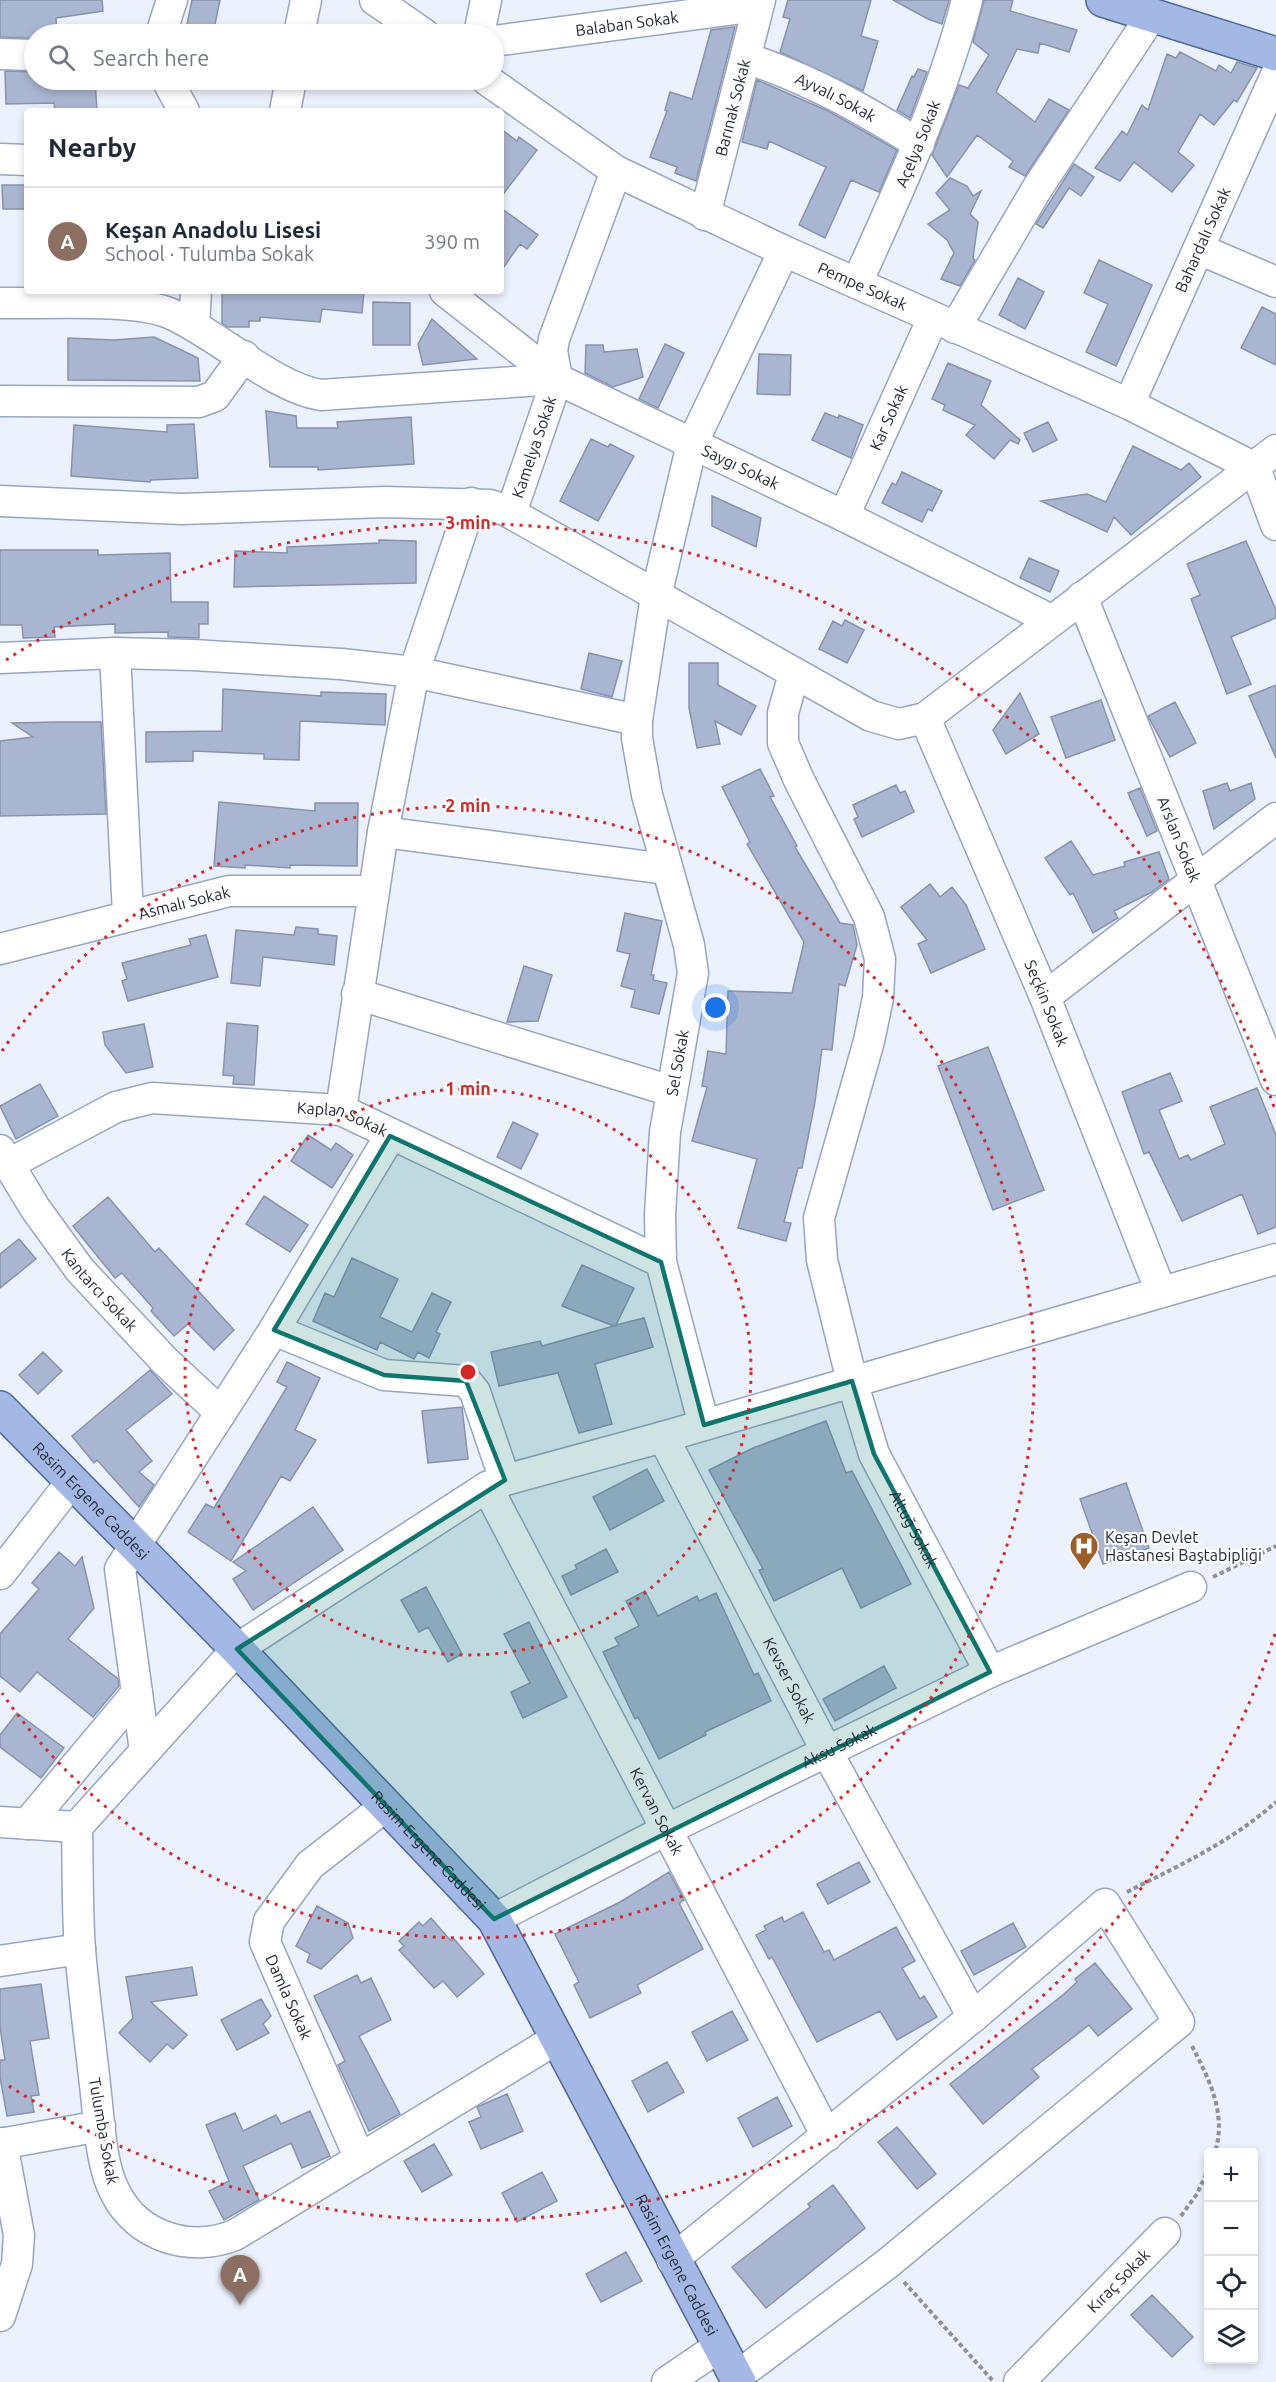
<!DOCTYPE html>
<meta charset="utf-8">
<style>
body{margin:0;font-family:Ubuntu,sans-serif;background:#f6f6f7;color:#1f2937}
.controls{position:absolute;right:18px;bottom:18px;display:grid;overflow:hidden;border-radius:6px;box-shadow:0 3px 9px #0003}
.controls button{width:54px;height:54px;display:grid;place-items:center;padding:0;border:0;border-bottom:2px solid #e0e1e3;background:#fff;color:#1f2937;font:30px sans-serif}
.you{position:absolute;left:716px;top:1008px;width:21px;height:21px;margin:-15px;border:4px solid #fff;border-radius:50%;background:#1a73e8;box-shadow:0 0 0 9px #1a73e833}
.badge{display:grid;place-items:center;width:39px;height:39px;border-radius:50%;background:#9f5d2a;color:#fff;font-size:20px;font-weight:700}
.pin{position:absolute;translate:-50% -50px;filter:drop-shadow(0 2px 3px #0008)}
.pin::after{content:'';position:absolute;top:32px;width:21px;height:18px;background:inherit;clip-path:polygon(0 0,100% 0,50% 100%)}
.list{margin:0;padding:0;list-style:none}
h2{display:flex;justify-content:space-between;align-items:center;height:78px;margin:0;padding:0 24px;font-size:26px}
h2 small{font-size:20px;font-weight:400;color:#747a83}
.list li{display:grid;grid-template-columns:39px 1fr auto;gap:18px;align-items:center;box-sizing:border-box;height:108px;padding:0 24px;border-top:2px solid #e0e1e3}
.list b{display:block;font-size:22px;white-space:nowrap}
.list p{margin:0;font-size:20px;white-space:nowrap;color:#747a83}
.list em{font-size:20px;font-style:normal;color:#747a83}
.icon{flex:none;width:33px;height:33px;fill:none;stroke:currentColor;stroke-width:2;stroke-linecap:round;stroke-linejoin:round}
.map{position:relative;flex:none;width:1276px;height:2382px;overflow:hidden}
.search{position:absolute;background:#fff;box-shadow:0 3px 9px #0003;left:24px;top:24px;width:480px;height:66px;display:flex;align-items:center;gap:15px;box-sizing:border-box;padding:0 21px;border-radius:33px;color:#747a83;font-size:22px}
.panel{position:absolute;background:#fff;box-shadow:0 3px 9px #0003;left:24px;top:108px;width:480px;height:186px;border-radius:6px}
.map>svg:first-child{display:block}
.building{fill:#a9b6d1;stroke:#8793ad;stroke-width:1.5}
.lines{fill:none;stroke-linecap:round;stroke-linejoin:round}
.minor-casing{stroke:#98a5c0;stroke-width:33}
.major-casing{stroke:#4f679b;stroke-width:36}
.path{stroke:#8c919c;stroke-width:4;stroke-dasharray:4.5 3;stroke-linecap:butt}
.minor{stroke:#fff;stroke-width:30}
.major{stroke:#a3b8e5;stroke-width:33}
.marked{fill:#0f766e;fill-opacity:0.2;stroke:#0f766e;stroke-width:4.5;stroke-linejoin:round}
.ring{fill:none;stroke:#d62828;stroke-width:3;stroke-dasharray:3 6}
.labels{text-anchor:middle;stroke-width:4.5;stroke-linejoin:round;paint-order:stroke}
.street-label{font-size:16px;fill:#242934;stroke:#fff}
.poi-label{font-size:16px;fill:#242934;stroke:#fff;text-anchor:start}
.centre{fill:#d62828;stroke:#fff;stroke-width:3}
.ring-label{font-size:18px;text-anchor:middle;font-weight:bold;fill:#d62828;stroke:#fff;stroke-width:4.5;stroke-linejoin:round;paint-order:stroke}
</style>
<div class="map">
<svg width="1276" height="2382" viewBox="0 0 1276 2382">
<rect width="100%" height="100%" fill="#ecf2fd"/>
<!-- building -->
<path class="building" d="M0 0H102L103 11 56 18 57 34H34V38L0 37Z
M192 0H220L213 34H185Z
M788 0H871L861 36 878 41 863 91 780 52 790 19 783 17Z
M893 0H949L942 24 928 19Z
M984 0H1013L1010 11 1077 30 1069 52 1040 43 1038 53 1017 49 996 92 1035 122 1049 99 1069 110 1025 176 1009 167 1013 161 977 135 947 177 932 155 959 85 968 88 989 55 973 42Z
M733 27H735L696 181 675 173 677 167 650 157 667 111 665 110 670 92 692 99 711 30Z
M1180 52 1216 71 1219 65 1231 73 1237 62 1257 68 1237 102 1234 100 1214 125 1200 114 1178 152 1194 165 1172 192 1134 162 1120 181 1095 168 1122 131 1127 135 1142 105 1148 110 1167 54 1176 58Z
M918 69 927 72 910 118 897 110 912 76 914 77Z
M5 71 34 72V80H95L97 110 55 111 54 103 6 104Z
M757 80 828 111 897 150 879 192 851 180 825 238 799 225 826 167 769 141 767 149 742 142Z
M501 129 517 141 519 137 537 150 501 197Z
M1074 164 1094 177 1081 196 1069 188 1043 228 1036 224Z
M950 178 967 186 973 196 981 191 970 214 978 222 973 258 975 260 960 286 941 279 954 253 947 240 928 224 950 210 936 193Z
M2 185H27V209H3Z
M501 208 538 235 527 249 520 244 501 271Z
M1099 260 1152 285 1116 366 1086 352 1108 304 1084 293Z
M1018 278 1044 292 1025 329 999 315Z
M222 291H364L362 313 322 309 320 322 260 317V321H249V327H228L222 323Z
M373 302 410 303V345H373Z
M1262 307 1276 314V365L1241 348Z
M432 319 477 359 423 365 418 344Z
M154 337 198 358 200 381 68 380V338L114 340Z
M665 344 684 353 658 408 639 399Z
M586 345H603L604 352 637 349 643 377 613 387 585 373Z
M759 354 791 355 790 395 757 394Z
M948 363 991 381 981 405 1020 440 1018 444 1010 440 994 459 966 435 975 425 943 410 945 405 932 399Z
M266 411 296 416 297 428H338L337 422 411 417 414 464 318 470V467H270Z
M825 413 838 418 839 415 863 425 851 458 812 440Z
M1048 422 1057 440 1033 452 1024 433Z
M194 424 198 478 151 480 150 482 71 476 74 425 167 432V425Z
M591 439 608 447 610 444 634 456 598 521 560 501Z
M1133 446 1181 470 1189 463 1201 477 1131 535 1114 517 1107 532 1041 501 1087 494 1106 502Z
M902 472 942 491 932 511 928 509 922 522 882 503 892 483 896 485Z
M712 496 761 518 756 547 712 526Z
M379 540 416 541V583L234 587 235 551 287 553V547L379 543Z
M1246 541 1276 610V618L1231 637 1251 684 1227 694 1191 599 1200 595 1187 564Z
M0 550H98V555L170 553 171 602H208V624H199V638L168 637V632L115 633V624L54 627 55 637 23 638 22 625H0Z
M1029 558 1059 571 1050 592 1020 578Z
M845 620 864 630 847 663 819 649 833 621 842 626Z
M589 653 622 661 612 697 581 689Z
M689 663H718V685L756 706 741 735 715 721 720 744 697 748 689 708Z
M1276 685V758L1249 696Z
M223 689 321 696V692L386 694 385 725 300 721 299 760 264 759V754L193 751V761L146 762V732L222 731Z
M1020 693 1039 734 1006 754 993 730Z
M1101 700 1115 740 1066 758 1051 717Z
M1175 702 1196 743 1170 757 1148 716Z
M57 722H101L106 814 0 816V741L33 737 12 723Z
M760 769 774 796 770 797 797 846 795 847 840 923 853 925 857 945 845 986 839 984 832 1050 822 1049 815 1102 802 1168H798L784 1222 791 1223 786 1241 738 1228 757 1159 692 1141 707 1087 702 1086 708 1051 726 1054 728 991 792 993 804 942 747 844 750 842 722 787Z
M1227 783 1230 791 1251 783 1255 799 1214 829 1203 791Z
M896 785 900 793 905 791 914 812 862 837 854 819 858 817 853 805Z
M1140 788 1157 831 1147 836 1128 793Z
M219 802 315 811V803H358L357 866 290 865V868L245 865V868L214 866Z
M1071 841 1093 875 1125 866 1124 862 1159 852 1169 879 1152 892 1114 911 1118 918 1093 933 1073 893 1070 895 1045 858Z
M930 884 940 897 952 887 966 905 985 949 931 973 918 944 927 940 901 907Z
M625 913 662 921 651 975H654L653 980 667 983 659 1014 631 1007 635 990 621 986 630 954 617 951Z
M296 927 318 929V934L337 936 334 965 263 957 260 986 231 983 236 930 294 935Z
M206 935 218 977 128 1001 122 981 127 979 122 963 191 945 189 939Z
M524 966 552 975 538 1021 507 1022Z
M227 1023 258 1026 254 1085 233 1084 234 1076 223 1075Z
M144 1024 153 1067 126 1073 105 1045 103 1032Z
M988 1047 1044 1190 993 1210 938 1066Z
M1170 1073 1182 1101 1159 1110 1179 1159 1188 1155 1191 1160 1225 1144 1210 1107 1257 1088 1276 1135V1227L1258 1234 1242 1194 1182 1221 1149 1152 1144 1154 1122 1092Z
M40 1084 58 1116 16 1139 0 1106Z
M513 1122 538 1134 521 1169 497 1157Z
M308 1135 331 1150 336 1143 353 1155 332 1188 291 1161Z
M264 1196 308 1225 290 1252 246 1224Z
M108 1197 155 1252 159 1248 234 1330 214 1350 188 1324 174 1336 151 1311 153 1308 122 1273 115 1278 73 1226Z
M19 1239 36 1259 0 1288V1254Z
M352 1258 398 1279 380 1317 412 1332 432 1293 451 1302 436 1332 440 1334 429 1358 418 1352 414 1359 380 1342 377 1350 313 1321 325 1293 334 1297Z
M582 1265 634 1288 616 1325 644 1318 653 1347 595 1364 612 1424 579 1433 558 1373 499 1386 491 1352 540 1341 542 1346 614 1326 562 1306Z
M43 1352 62 1371 38 1394 19 1375Z
M287 1362 320 1378 295 1430 316 1440 290 1481 281 1476 231 1561 188 1532 206 1504 214 1508 287 1387 277 1382Z
M150 1370 172 1394 126 1430 152 1461 139 1472 154 1485 139 1507 97 1460 94 1463 72 1436Z
M462 1407 468 1459 428 1463 422 1411Z
M826 1421 846 1473 852 1471 911 1584 861 1608 842 1568 774 1601 759 1570 763 1569 709 1470 753 1448Z
M647 1469 664 1501 610 1530 593 1497Z
M1126 1483 1149 1548 1103 1564 1080 1499Z
M313 1507 343 1550 253 1610 233 1579 246 1571 233 1562Z
M606 1549 618 1572 571 1595 562 1576 577 1569 575 1565Z
M59 1552 75 1566 82 1557 94 1608 68 1639 118 1679 119 1686 93 1717 37 1672 20 1692 0 1676V1634L39 1589 32 1583Z
M426 1587 462 1654 448 1662 428 1627 419 1632 401 1600Z
M645 1591 658 1616 697 1596 699 1601 716 1593 754 1675 758 1673 771 1701 705 1732 706 1735 659 1759 638 1717 635 1719 603 1652 619 1645 615 1638 639 1626 626 1601Z
M529 1622 567 1697 523 1718 511 1692 530 1683 504 1634Z
M884 1666 896 1688 835 1721 823 1699Z
M17 1713 64 1748 41 1778 0 1747V1735Z
M859 1862 870 1882 828 1904 817 1884Z
M669 1872 684 1900 679 1903 703 1949 637 1985 641 1993 590 2018 574 1985 579 1982 555 1934 620 1902Z
M317 1906 348 1923 353 1938 321 1969 307 1962 310 1954 296 1946Z
M803 1912 824 1952 829 1950 834 1960 896 1927 915 1961 902 1968 920 1999 924 1996 937 2017 897 2040 880 2011 817 2042 772 1957 769 1959 756 1935 766 1930 764 1926 782 1917 784 1922Z
M431 1918 451 1941 454 1939 484 1974 457 1997 443 1981 434 1988 399 1950 404 1946 399 1941 419 1922 423 1926Z
M1013 1923 1026 1947 974 1975 961 1951Z
M1095 1963 1132 2009 1098 2036 1089 2025 1032 2069 1039 2077 983 2124 950 2084 1064 1994 1077 1982 1075 1979Z
M192 1967 197 1995 151 2002 187 2035 173 2049 167 2044 150 2062 119 2033 133 2018 126 1977Z
M357 1975 361 1983 371 1978 391 2020 359 2036 400 2114 369 2131 338 2065 345 2061 314 1996Z
M41 1984 49 2038 30 2041 39 2095 31 2096 34 2112 7 2116 0 2077V2060H5L0 2027V1989Z
M261 1999 271 2016 263 2024 269 2033 237 2050 221 2020Z
M732 2011 748 2040 707 2061 692 2032Z
M667 2062 684 2092 648 2112 632 2081Z
M507 2094 523 2131 481 2149 469 2122 481 2117 477 2107Z
M777 2097 792 2126 753 2147 738 2118Z
M310 2111 330 2156 302 2168 291 2143 243 2166 259 2200 224 2220 209 2191 229 2181 206 2125 235 2113 243 2131 276 2115 281 2124Z
M897 2127 936 2174 917 2189 878 2142Z
M434 2144 452 2175 422 2192 404 2161Z
M542 2172 557 2201 517 2222 502 2193Z
M833 2185 865 2228 766 2308 732 2267 810 2207 808 2204Z
M626 2252 642 2281 601 2302 586 2274Z
M1152 2295 1193 2337 1172 2357 1131 2315Z"/>
<g class="lines">
<!-- minor casing -->
<g class="minor-casing">
<g id="minor">
<path d="M375 0 424 34"/>
<path d="M161 34 172 0"/>
<path d="M299 34 306 0"/>
<path d="M479 34 486 0"/>
<path id="s1" d="M494 41 758 6"/>
<path d="M0 54 34 55"/>
<path id="s2" d="M746 58C812 80 861 108 919 144"/>
<path d="M167 80 184 111"/>
<path id="s3" d="M487 80 616 171 784 251 1129 404 1255 468"/>
<path d="M285 111 291 80"/>
<path d="M0 159 27 160"/>
<path id="s4" d="M705 215 760 0"/>
<path d="M1199 249 1276 282"/>
<path id="s5" d="M857 283C898 191 942 99 967 0"/>
<path id="s6" d="M445 291 557 379 844 516 1051 620"/>
<path d="M0 303C43 304 133 298 169 313 216 333 274 388 321 395L557 379"/>
<path d="M194 326 196 291"/>
<path d="M955 328 1038 187 1152 15"/>
<path d="M557 379 552 351 554 339 616 171"/>
<path d="M0 401 199 402 215 396 244 356"/>
<path id="s7" d="M1129 404 1276 75"/>
<path d="M1255 468 1276 525"/>
<path d="M0 501 182 509 385 502 490 505 505 510 871 716 899 724 925 718 1276 450"/>
<path id="s8" d="M511 513 557 379"/>
<path id="s9" d="M844 516 933 318"/>
<path id="s10" d="M1082 597 1276 1080"/>
<path d="M115 653 128 914"/>
<path d="M0 658 115 653 193 655 341 664 414 672 637 720"/>
<path id="s11" d="M794 674 783 713V743L799 780 869 917 880 959 878 998 869 1041 819 1218 822 1260 852 1381 874 1454 990 1672"/>
<path id="s12" d="M925 718 1045 997 1161 1292"/>
<path d="M383 832 666 869"/>
<path id="s13" d="M0 949 229 891H374"/>
<path d="M357 994 671 1091"/>
<path d="M1045 997 1276 818"/>
<path d="M341 1110 383 832 414 672 471 503"/>
<path id="s14" d="M0 1150 35 1208 80 1270 165 1361 221 1413"/>
<path id="s15" d="M9 1164 116 1107 152 1098 341 1110 661 1262"/>
<path d="M274 1330 384 1375 466 1381 475 1392 505 1480"/>
<path id="s16" d="M704 1425 661 1262 660 1215 665 1132 693 973 689 945 647 795 637 738V720L656 596 692 444 784 251"/>
<path id="s17" d="M663 1437 827 1752 973 2017"/>
<path id="s18" d="M487 1487 827 2136"/>
<path d="M0 1574 72 1481"/>
<path d="M145 1751 120 1569 274 1330 390 1136"/>
<path d="M0 1822 77 1827"/>
<path d="M27 1824 137 1693"/>
<path id="s19" d="M494 1919 668 1829 990 1672 1191 1587"/>
<path d="M0 1961 80 1949"/>
<path d="M558 2038 235 2235C190 2253 137 2237 115 2192 100 2164 99 2117 95 2085 90 2040 84 1995 80 1950 77 1909 78 1868 77 1827L237 1649 487 1487 505 1480 663 1437 1276 1259"/>
<path d="M0 2144 100 2126"/>
<path d="M360 2159 265 1942 269 1921 310 1865 387 1805"/>
<path d="M672 2260 973 2017 1105 1904 1179 2022 887 2264 736 2377"/>
<path d="M0 2316 17 2264 19 2235 2 2143"/>
<path d="M667 2382 720 2346"/>
<path id="s20" d="M1019 2382 1165 2233"/>
</g>
</g>
<!-- major casing -->
<g class="major-casing">
<g id="major">
<path d="M1103 0 1276 54"/>
<path id="s21" d="M0 1408 237 1649 494 1919 739 2382"/>
</g>
</g>
<!-- path -->
<path class="path" d="M1213 1577 1276 1546
M1127 1892C1180 1865 1231 1842 1276 1802
M1192 2046C1209 2079 1227 2114 1215 2152
M1181 2216 1197 2194 1208 2170
M904 2282 993 2381"/>
<!-- minor -->
<use href="#minor" class="minor"/>
<!-- major -->
<use href="#major" class="major"/>
</g>
<!-- marked area -->
<path class="marked" d="M390 1136 661 1262 704 1425 852 1381 874 1454 990 1672 494 1919 237 1649 505 1480 466 1381 384 1375 274 1330Z"/>
<!-- distance rings -->
<g class="ring">
<circle cx="468" cy="1372" r="283"/>
<path d="M2 1051A566 566 0 1 1 2 1693"/>
<path d="M1275 1634A849 849 0 0 1 6 2084M6 660A849 849 0 0 1 1275 1110"/>
</g>
<!-- icons -->
<defs>
<g id="hospital-pin" transform="scale(1.5)"><path d="M0 17L-7.5 6A9.5 9.5 0 1 1 7.5 6Z" fill="#9f5d2a" stroke="#fff"/><path d="M-5-5h3v3.5h4V-5h3V5h-3V1.5h-4V5h-3Z" fill="#fff"/></g>
</defs>
<g fill-rule="evenodd">
<use href="#hospital-pin" x="1084" y="1546"/>
</g>
<g class="labels">
<!-- street labels -->
<g class="street-label">
<text dy="6" stroke="none"><textPath href="#s1" startOffset="134">Balaban Sokak</textPath></text>
<text dy="6" stroke="none"><textPath href="#s2" startOffset="98">Ayvalı Sokak</textPath></text>
<text dy="6" stroke="none"><textPath href="#s4" startOffset="111">Barınak Sokak</textPath></text>
<text dy="6" stroke="none"><textPath href="#s5" startOffset="152">Açelya Sokak</textPath></text>
<text dy="6" stroke="none"><textPath href="#s7" startOffset="180">Bahardalı Sokak</textPath></text>
<text dy="6" stroke="none"><textPath href="#s3" startOffset="430">Pempe Sokak</textPath></text>
<text dy="6" stroke="none"><textPath href="#s9" startOffset="108">Kar Sokak</textPath></text>
<text dy="6" stroke="none"><textPath href="#s8" startOffset="70">Kamelya Sokak</textPath></text>
<text dy="6" stroke="none"><textPath href="#s6" startOffset="346">Saygı Sokak</textPath></text>
<text dy="6" stroke="none"><textPath href="#s10" startOffset="261">Arslan Sokak</textPath></text>
<text dy="6" stroke="none"><textPath href="#s13" startOffset="190">Asmalı Sokak</textPath></text>
<text dy="6" stroke="none"><textPath href="#s12" startOffset="310">Seçkin Sokak</textPath></text>
<text dy="6" stroke="none"><textPath href="#s16" startOffset="369">Sel Sokak</textPath></text>
<text dy="6" stroke="none"><textPath href="#s15" startOffset="351">Kaplan Sokak</textPath></text>
<text dy="6" stroke="none"><textPath href="#s14" startOffset="172">Kantarcı Sokak</textPath></text>
<text dy="6" stroke="none"><textPath href="#s21" startOffset="130">Rasim Ergene Caddesi</textPath></text>
<text dy="6" stroke="none"><textPath href="#s11" startOffset="903">Altuğ Sokak</textPath></text>
<text dy="6" stroke="none"><textPath href="#s17" startOffset="274">Kevser Sokak</textPath></text>
<text dy="6" stroke="none"><textPath href="#s19" startOffset="386">Aksu Sokak</textPath></text>
<text dy="6" stroke="none"><textPath href="#s18" startOffset="366">Kervan Sokak</textPath></text>
<text dy="6" stroke="none"><textPath href="#s21" startOffset="616">Rasim Ergene Caddesi</textPath></text>
<text transform="translate(289 1997) rotate(66)" y="6">Damla Sokak</text>
<text transform="translate(104 2131) rotate(80)" y="6">Tulumba Sokak</text>
<text dy="6" stroke="none"><textPath href="#s21" startOffset="1102">Rasim Ergene Caddesi</textPath></text>
<text dy="6" stroke="none"><textPath href="#s20" startOffset="142">Kıraç Sokak</textPath></text>
</g>
<!-- poi labels -->
<g class="poi-label">
<text x="1105" y="1543">Keşan Devlet<tspan x="1105" dy="18">Hastanesi Baştabipliği</tspan></text>
</g>
</g>
<circle cx="468" cy="1372" r="9" class="centre"/>
<g class="ring-label">
<text x="468" y="529">3 min</text>
<text x="468" y="812">2 min</text>
<text x="468" y="1095">1 min</text>
</g>
</svg>
<div class="controls">
<button>+</button>
<button>−</button>
<button><svg class="icon" aria-label="locate" viewBox="0 0 24 24"><circle cx="12" cy="12" r="6"/><path d="M12 2v4M12 18v4M2 12h4M18 12h4"/></svg></button>
<button><svg class="icon" aria-label="layers" viewBox="0 0 24 24"><path d="M12 4l9 5-9 5-9-5zM3 14l9 5 9-5"/></svg></button>
</div>
<div class="you"></div>
<div class="pin badge" style="left:240px;top:2305px;background:#8d6e63">A</div>
<div class="search"><svg class="icon" aria-label="search" viewBox="0 0 24 24"><circle cx="10" cy="10" r="6"/><path d="M15 15l6 6"/></svg>Search here</div>
<section class="panel">
<h2>Nearby<small></small></h2>
<ul class="list">
<li><span class="badge" style="background:#8d6e63">A</span><div><b>Keşan Anadolu Lisesi</b><p>School · Tulumba Sokak</p></div><em>390 m</em></li>
</ul>
</section>
</div>
